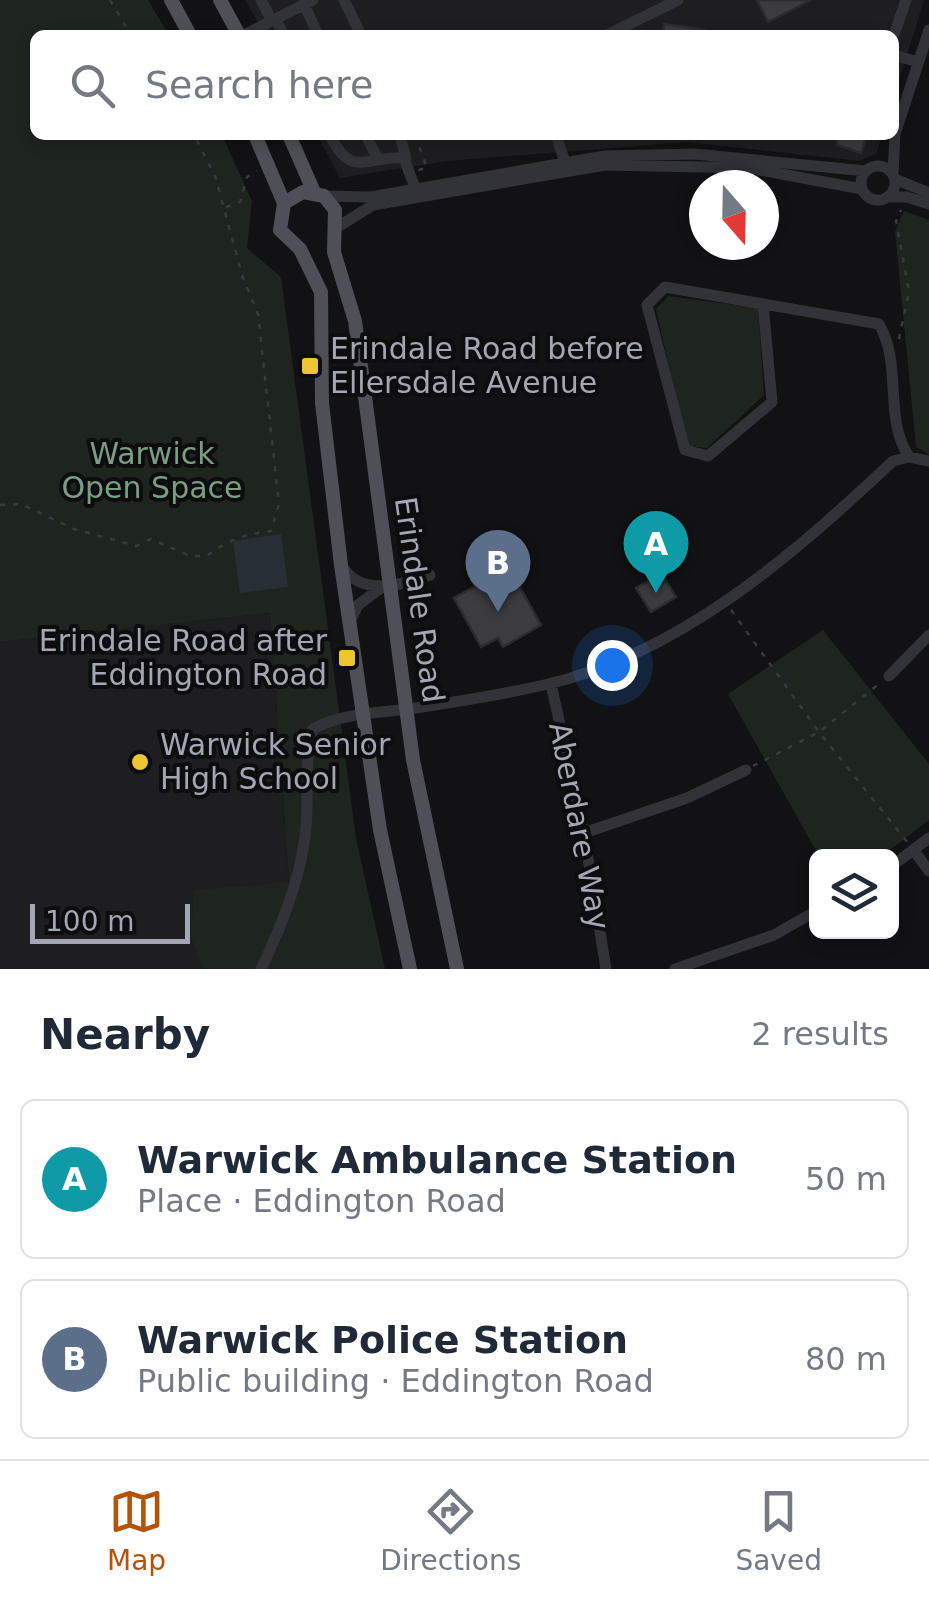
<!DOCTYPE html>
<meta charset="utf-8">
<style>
body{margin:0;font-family:"DejaVu Sans",sans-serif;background:#f2f2f3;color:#1f2937}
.controls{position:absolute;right:30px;bottom:30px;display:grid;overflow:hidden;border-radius:15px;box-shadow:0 5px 15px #0003}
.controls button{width:90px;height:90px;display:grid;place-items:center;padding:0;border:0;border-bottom:2px solid #e0e1e3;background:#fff;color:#1f2937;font:50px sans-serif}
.compass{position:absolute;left:689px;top:170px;width:90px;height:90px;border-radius:50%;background:#fff;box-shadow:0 5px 15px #0003;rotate:160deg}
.scale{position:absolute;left:30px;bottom:25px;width:160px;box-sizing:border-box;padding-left:10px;border:5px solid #a3a6b3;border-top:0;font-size:28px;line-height:35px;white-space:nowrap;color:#a3a6b3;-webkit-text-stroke:8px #0d0c0e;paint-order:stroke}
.you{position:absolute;left:612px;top:665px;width:35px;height:35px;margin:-25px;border:8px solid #fff;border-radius:50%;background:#1a73e8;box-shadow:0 0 0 15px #1a73e833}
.badge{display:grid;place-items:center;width:65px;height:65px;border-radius:50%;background:#b45309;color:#fff;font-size:32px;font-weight:700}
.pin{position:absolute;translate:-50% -82px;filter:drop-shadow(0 2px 5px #0008)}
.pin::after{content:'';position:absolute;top:52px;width:35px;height:30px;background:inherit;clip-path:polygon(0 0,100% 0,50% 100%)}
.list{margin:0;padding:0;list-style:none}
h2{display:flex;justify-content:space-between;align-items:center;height:130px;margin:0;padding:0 40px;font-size:42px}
h2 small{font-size:32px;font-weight:400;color:#747a83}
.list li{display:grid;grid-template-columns:65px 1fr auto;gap:30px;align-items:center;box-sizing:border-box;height:160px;margin:0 20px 20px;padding:0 20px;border:2px solid #e0e1e3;border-radius:15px}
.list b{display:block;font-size:38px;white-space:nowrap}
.list p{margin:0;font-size:32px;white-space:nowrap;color:#747a83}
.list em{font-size:32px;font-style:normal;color:#747a83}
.icon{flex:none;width:55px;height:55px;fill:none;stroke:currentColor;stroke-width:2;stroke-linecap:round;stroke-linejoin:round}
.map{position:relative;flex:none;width:929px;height:969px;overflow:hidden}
.search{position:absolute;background:#fff;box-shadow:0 5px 15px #0003;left:30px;right:30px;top:30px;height:110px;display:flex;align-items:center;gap:25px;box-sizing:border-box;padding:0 35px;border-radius:15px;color:#747a83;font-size:38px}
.sheet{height:490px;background:#fff}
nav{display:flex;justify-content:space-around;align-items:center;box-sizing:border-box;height:140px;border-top:2px solid #e0e1e3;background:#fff;font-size:28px;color:#747a83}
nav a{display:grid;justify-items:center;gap:5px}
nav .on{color:#b45309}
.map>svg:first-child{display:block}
.built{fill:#1e1d20}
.green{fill:#1e251f}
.water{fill:#282e36}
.building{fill:#3c3b40;stroke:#2c2b2f;stroke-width:2.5}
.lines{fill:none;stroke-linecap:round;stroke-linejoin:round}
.path{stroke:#39393f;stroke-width:2.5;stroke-dasharray:5 8;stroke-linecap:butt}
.minor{stroke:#323338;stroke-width:11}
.major{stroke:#4f4f57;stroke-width:14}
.poi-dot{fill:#ecc530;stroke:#0d0c0e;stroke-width:4}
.labels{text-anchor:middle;stroke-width:8;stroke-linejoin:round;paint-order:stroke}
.poi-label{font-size:30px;fill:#a3a6b3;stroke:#0d0c0e;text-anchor:start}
.park-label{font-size:30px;fill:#7a9e81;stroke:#0d0c0e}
.street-label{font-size:30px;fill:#a3a6b3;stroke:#0d0c0e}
</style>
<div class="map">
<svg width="929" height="969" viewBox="0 0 929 969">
<rect width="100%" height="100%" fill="#121113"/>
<!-- built -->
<path class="built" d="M245 0H924L894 97V35H265Z
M317 135H882L876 154 859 161 687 142 447 161 340 178Z
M270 613 289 883 191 939 203 969H0V642Z"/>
<!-- green -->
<path class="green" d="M0 0H148L169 35H35V135H222L252 201 247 248 281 277 356 838 385 969H203L191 939 194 890 289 882 270 613 0 642Z
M904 211 929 220V454L916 447 895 232Z
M668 296 758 308 764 395 707 448 687 446 656 309Z
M823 630 929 764V820L882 856H819L728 694Z"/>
<!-- water -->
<path class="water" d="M281 534 288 587 240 593 233 541Z"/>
<!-- building -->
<path class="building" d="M757 0H811L768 22Z
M664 24 705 30V35H663Z
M838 135H867L861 153 837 145Z
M502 555 541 625 503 647 498 638 481 647 454 598 475 586 468 574Z
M649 581 653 588 666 581 676 597 651 612 636 588Z"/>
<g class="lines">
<!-- path -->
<path class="path" d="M110 0 131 35
M415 135 427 168 418 170
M226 207 240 202 247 177 257 171
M899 339 909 291 896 221 901 210
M0 505 21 504 74 529 136 546 151 539 190 556H207C227 540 246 534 271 531L279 504 258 314 243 278 215 176 194 135
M731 610 819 732 908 843
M753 766 819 732 880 683"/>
<!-- minor -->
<path class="minor" d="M261 0 272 21
M344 0 361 35
M304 4 318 35
M276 19 283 35
M244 35 313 0
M607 35 678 0
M894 35 906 0
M894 55 918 62
M330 135C351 180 368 155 404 158L415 188
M366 135 378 160
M400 135 406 159
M556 135 566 165
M861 183a17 17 0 1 1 34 0a17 17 0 1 1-34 0Z
M893 173 895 134 929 30
M895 179 929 193
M324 196 371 197 604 156 695 154 866 171
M887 197H907L929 204
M336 228 373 205 605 165 749 168 862 189
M763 304 772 402 708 456 685 450 647 305 665 287 879 324C903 366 883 417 909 457
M343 567C361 597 402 585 430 575
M350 622 358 605 381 588
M889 676 929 635
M551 684 584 833 606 969
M584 833 687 798 746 770
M915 852 929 871
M892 866 929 838
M261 969C281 927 299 883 305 837 310 800 303 765 313 729 341 713 378 713 409 709 455 702 500 695 544 685 681 654 794 554 893 461L909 457 929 461
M675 969 774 935 816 911"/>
<!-- major -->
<path class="major" d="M171 0 190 35
M220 0 239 35
M255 135 284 203
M289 135 314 192
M410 969 380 830 341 565 322 403 321 292 300 249 280 230 284 203 303 192 324 196 335 210 334 252 355 321 413 760 457 969"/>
</g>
<!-- markers -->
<g class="poi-dot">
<rect x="300" y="356" width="20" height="20" rx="5"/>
<rect x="337" y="648" width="20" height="20" rx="5"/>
<circle cx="140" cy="762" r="10"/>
</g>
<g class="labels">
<!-- poi labels -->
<g class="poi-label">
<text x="330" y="359">Erindale Road before<tspan x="330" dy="34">Ellersdale Avenue</tspan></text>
<text x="327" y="651" text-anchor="end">Erindale Road after<tspan x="327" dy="34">Eddington Road</tspan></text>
<text x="160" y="755">Warwick Senior<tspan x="160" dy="34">High School</tspan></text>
</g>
<!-- park labels -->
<g class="park-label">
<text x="152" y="464">Warwick<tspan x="152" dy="34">Open Space</tspan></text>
</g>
<!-- street labels -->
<g class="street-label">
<text transform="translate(419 600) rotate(82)" y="10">Erindale Road</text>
<text transform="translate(579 826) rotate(79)" y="10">Aberdare Way</text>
</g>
</g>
</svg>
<div class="controls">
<button><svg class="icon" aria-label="layers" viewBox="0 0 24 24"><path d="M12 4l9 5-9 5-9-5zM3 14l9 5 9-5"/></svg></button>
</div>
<svg class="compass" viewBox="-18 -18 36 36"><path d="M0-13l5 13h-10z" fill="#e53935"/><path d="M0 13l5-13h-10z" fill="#747a83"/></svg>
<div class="scale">100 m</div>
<div class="you"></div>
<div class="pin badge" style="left:656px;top:593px;background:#0f9aa8">A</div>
<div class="pin badge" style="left:498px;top:612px;background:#5c6f8a">B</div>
<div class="search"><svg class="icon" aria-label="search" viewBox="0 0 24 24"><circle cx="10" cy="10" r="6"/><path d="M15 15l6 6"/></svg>Search here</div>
</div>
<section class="sheet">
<h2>Nearby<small>2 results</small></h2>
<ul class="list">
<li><span class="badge" style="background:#0f9aa8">A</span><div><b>Warwick Ambulance Station</b><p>Place · Eddington Road</p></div><em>50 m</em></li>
<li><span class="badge" style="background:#5c6f8a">B</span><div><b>Warwick Police Station</b><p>Public building · Eddington Road</p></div><em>80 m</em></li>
</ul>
</section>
<nav>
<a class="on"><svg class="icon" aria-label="map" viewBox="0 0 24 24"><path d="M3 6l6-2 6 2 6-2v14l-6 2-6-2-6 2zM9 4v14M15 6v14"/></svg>Map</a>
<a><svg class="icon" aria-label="directions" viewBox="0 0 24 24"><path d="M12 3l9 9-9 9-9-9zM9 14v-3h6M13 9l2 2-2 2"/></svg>Directions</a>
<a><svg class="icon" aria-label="saved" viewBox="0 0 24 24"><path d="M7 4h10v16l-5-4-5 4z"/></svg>Saved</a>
</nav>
